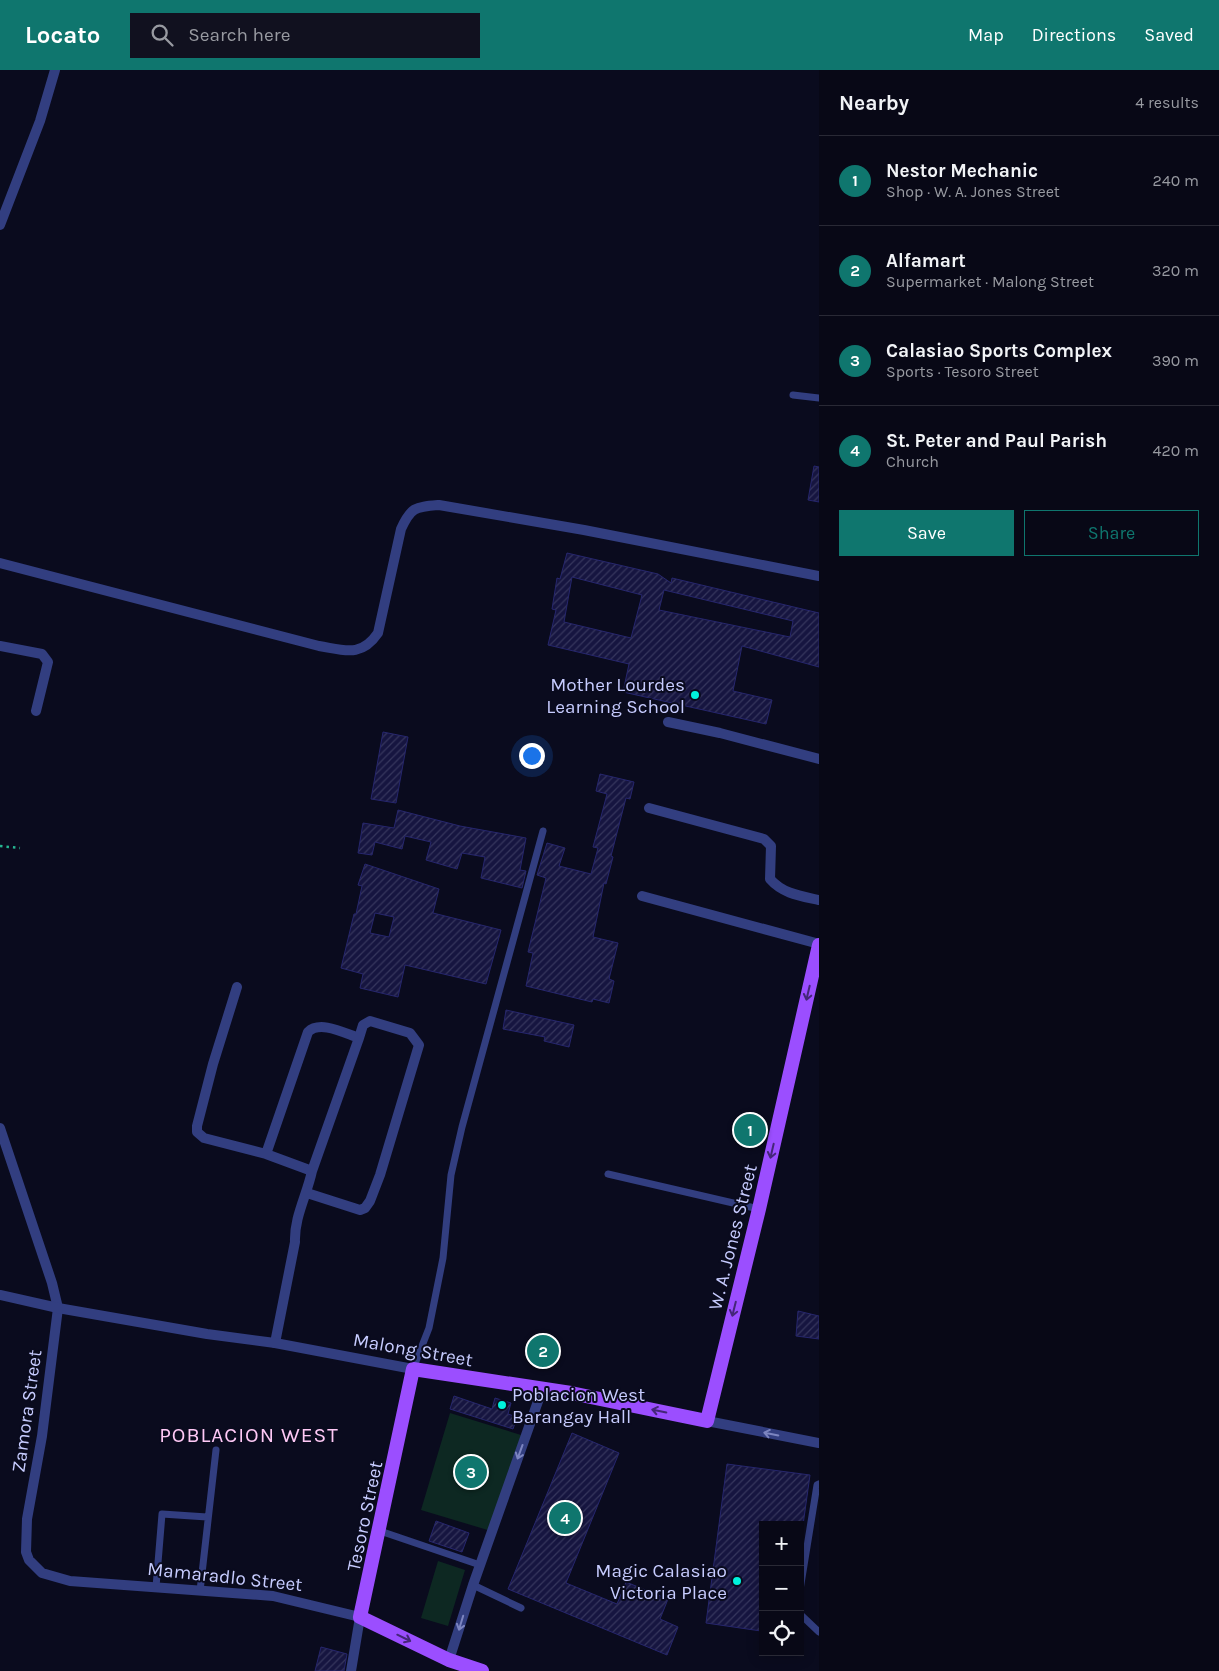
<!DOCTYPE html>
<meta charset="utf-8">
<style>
body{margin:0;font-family:Karla,sans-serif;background:#11111f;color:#f1f3f6}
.controls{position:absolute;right:15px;bottom:15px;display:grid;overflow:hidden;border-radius:0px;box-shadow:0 2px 12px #0003}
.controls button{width:45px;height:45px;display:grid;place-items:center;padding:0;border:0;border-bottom:1px solid #292935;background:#080816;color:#f1f3f6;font:25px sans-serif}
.you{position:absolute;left:531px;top:685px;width:18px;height:18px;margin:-12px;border:4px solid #fff;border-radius:50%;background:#1a73e8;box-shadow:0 0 0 8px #1a73e833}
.badge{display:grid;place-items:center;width:32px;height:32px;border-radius:50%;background:#0f766e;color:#fff;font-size:16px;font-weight:700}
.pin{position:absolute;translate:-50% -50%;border:2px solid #fff;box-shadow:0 1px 5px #0006}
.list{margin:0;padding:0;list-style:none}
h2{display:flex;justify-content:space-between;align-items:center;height:65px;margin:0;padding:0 20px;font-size:21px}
h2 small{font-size:16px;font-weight:400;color:#989aa1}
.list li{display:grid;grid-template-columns:32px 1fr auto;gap:15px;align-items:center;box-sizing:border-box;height:90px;padding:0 20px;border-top:1px solid #292935}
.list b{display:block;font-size:19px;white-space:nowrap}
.list p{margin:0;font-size:16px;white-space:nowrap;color:#989aa1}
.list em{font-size:16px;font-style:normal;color:#989aa1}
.actions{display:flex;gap:10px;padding:15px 20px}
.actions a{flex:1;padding:11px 0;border:1px solid #0f766e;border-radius:0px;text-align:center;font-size:18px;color:#0f766e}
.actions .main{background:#0f766e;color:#fff}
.icon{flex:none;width:28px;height:28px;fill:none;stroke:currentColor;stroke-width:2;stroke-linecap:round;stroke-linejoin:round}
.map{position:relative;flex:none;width:819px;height:1601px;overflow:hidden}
header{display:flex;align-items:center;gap:30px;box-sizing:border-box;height:70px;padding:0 25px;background:#0f766e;color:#fff}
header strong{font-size:24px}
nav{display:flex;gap:28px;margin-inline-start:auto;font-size:18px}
.search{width:350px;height:45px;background:#11111f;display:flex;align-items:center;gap:12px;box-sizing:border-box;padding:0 18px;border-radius:0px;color:#989aa1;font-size:19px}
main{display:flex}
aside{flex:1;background:#080816}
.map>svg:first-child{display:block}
.garden{fill:#0d2822}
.building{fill:url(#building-hatch);stroke:#26266d;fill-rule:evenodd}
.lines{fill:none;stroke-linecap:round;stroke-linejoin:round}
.path{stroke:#26b591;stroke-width:2.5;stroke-dasharray:2.5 4;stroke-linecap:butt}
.service{stroke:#323e80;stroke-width:7}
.minor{stroke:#323e80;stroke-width:10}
.tertiary{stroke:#323e80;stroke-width:10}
.primary{stroke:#9b4eff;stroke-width:14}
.oneway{stroke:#442678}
.oneway2{stroke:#7c85c0}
.poi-dot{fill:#00f2dc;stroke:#0a0b1e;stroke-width:2}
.labels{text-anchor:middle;stroke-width:4;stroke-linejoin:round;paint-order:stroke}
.poi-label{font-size:19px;fill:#c7ccff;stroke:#0a0b1e;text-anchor:end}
.street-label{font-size:19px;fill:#c7ccff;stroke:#0a0b1e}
.quarter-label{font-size:21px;letter-spacing:1px;fill:#ffc9f6;stroke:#0a0b1e}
</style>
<header>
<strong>Locato</strong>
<div class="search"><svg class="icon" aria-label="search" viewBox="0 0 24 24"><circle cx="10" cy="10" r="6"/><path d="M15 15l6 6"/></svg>Search here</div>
<nav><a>Map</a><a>Directions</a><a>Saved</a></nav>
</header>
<main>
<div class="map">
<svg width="819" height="1601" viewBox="0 0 819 1601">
<defs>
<pattern id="building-hatch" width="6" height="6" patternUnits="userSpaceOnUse" patternTransform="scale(1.25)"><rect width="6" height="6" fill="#161540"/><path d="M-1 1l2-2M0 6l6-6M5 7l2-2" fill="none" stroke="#36365d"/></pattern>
</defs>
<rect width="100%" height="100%" fill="#0a0b1e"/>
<!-- garden -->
<path class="garden" d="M450 1343 521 1365 491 1461 421 1440Z
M438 1491 465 1500 448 1556 421 1548Z"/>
<!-- building -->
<path class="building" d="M814 396 819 397V432L808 430Z
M567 483 658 504 671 513 672 508 819 543V597L742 576 733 621 772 630 766 654 623 622 629 594 548 575 556 540 552 539 557 508 560 509ZM572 507 642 525 631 568 564 552ZM664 520 793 551 790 567 659 540Z
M383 662 408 667 396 733 371 729Z
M600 704 634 712 630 729 626 728 611 786 613 787 606 814 604 813 593 867 618 873 609 909 614 911 609 933 593 929 592 932 526 916 533 883 528 882 546 808 537 805 547 773 565 778 559 796 591 804 598 778 593 777 607 724 596 721Z
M398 740 460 756 526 768 520 800 526 801 522 818 481 808 485 787 462 783 457 799 426 790 431 772 405 766 402 779 375 772 372 785 358 783 363 753 394 758Z
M365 794 439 819 433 843 501 860 486 914 405 895 398 927 360 918 363 904 341 898 354 844H356L362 816 358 815ZM375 843 394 847 389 867 370 863Z
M506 940 574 955 569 977 544 971 545 967 503 959Z
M798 1241 819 1246V1269L796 1266Z
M454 1326 492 1339 495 1328 511 1333 508 1344 517 1347 513 1359 450 1339Z
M572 1363 619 1383 566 1513 617 1534 626 1512 668 1529 660 1549 678 1557 667 1585 508 1519Z
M727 1394 810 1405 803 1455H763L761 1561 706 1553Z
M436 1451 469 1463 462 1482 429 1471Z
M321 1577 347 1584 344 1601H315Z"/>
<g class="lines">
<!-- path -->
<path class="path" d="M0 776 20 778"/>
<!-- service -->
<path class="service" d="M793 325 819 328
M608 1104 759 1139
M413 1299 429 1258 443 1188 451 1105 462 1057 543 761
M380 1461 480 1495
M473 1515 521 1538
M156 1517 162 1444 207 1447
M800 1520 817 1415 819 1414
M200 1521 216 1380
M800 1544 819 1562"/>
<!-- minor -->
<path class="minor" d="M0 155 40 51 55 0
M0 493 319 576C344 580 361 588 378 563L401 459C411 437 415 437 439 435L584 460 819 506
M0 576 42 584 48 592 36 641
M668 652 720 663 819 689
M649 738 764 769 771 776 770 809C783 824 801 826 819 830
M642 826 819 874
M237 917 213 994 197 1056V1062L204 1068 266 1084 312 1101
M0 1058 52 1213 58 1238 42 1366 27 1449 26 1482 29 1490 42 1503 70 1511 273 1526 360 1547
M266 1084 308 962C320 950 344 963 359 968L312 1101C307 1125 294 1147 295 1172L275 1273
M307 1123 360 1140 365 1138 370 1131 380 1105 419 975 410 963 370 951 363 955 359 968
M449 1590 473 1515 542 1320"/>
<!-- tertiary -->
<path class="tertiary" d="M0 1225 58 1238 207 1264 275 1273 413 1299
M707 1351 819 1373
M351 1601 360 1547"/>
<!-- primary -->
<path class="primary" d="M482 1601 449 1590 360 1547 413 1299 571 1323 707 1351 759 1139 819 875"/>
</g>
<!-- one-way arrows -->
<defs><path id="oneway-shaft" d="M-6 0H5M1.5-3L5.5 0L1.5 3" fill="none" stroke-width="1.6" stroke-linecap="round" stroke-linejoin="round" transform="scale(1.25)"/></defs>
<g class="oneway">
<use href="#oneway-shaft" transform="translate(808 923) rotate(103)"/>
<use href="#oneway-shaft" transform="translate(772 1081) rotate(103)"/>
<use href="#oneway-shaft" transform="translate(734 1239) rotate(104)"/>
<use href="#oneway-shaft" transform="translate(659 1341) rotate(-168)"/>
<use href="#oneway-shaft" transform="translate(404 1568) rotate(26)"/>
</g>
<g class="oneway2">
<use href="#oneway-shaft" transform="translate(771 1364) rotate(-169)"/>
<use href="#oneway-shaft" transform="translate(520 1382) rotate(110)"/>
<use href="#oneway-shaft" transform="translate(461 1553) rotate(107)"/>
</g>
<!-- markers -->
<g class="poi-dot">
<circle cx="695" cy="625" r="5"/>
<circle cx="502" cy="1335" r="5"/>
<circle cx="737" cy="1511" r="5"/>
</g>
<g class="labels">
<!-- poi labels -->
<g class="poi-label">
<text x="685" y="621">Mother Lourdes<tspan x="685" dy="22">Learning School</tspan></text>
<text x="512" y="1331" text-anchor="start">Poblacion West<tspan x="512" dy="22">Barangay Hall</tspan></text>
<text x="727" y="1507">Magic Calasiao<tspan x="727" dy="22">Victoria Place</tspan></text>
</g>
<!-- street labels -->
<g class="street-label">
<text transform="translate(732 1167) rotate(-76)" y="7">W. A. Jones Street</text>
<text transform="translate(413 1279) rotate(10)" y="7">Malong Street</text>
<text transform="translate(26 1341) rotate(-82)" y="7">Zamora Street</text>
<text transform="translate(364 1446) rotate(-78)" y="7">Tesoro Street</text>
<text transform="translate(225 1506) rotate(6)" y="7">Mamaradlo Street</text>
</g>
<!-- quarter labels -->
<g class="quarter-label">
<text x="249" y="1372">POBLACION WEST</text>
</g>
</g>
</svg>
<div class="controls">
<button>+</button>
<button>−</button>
<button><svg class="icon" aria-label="locate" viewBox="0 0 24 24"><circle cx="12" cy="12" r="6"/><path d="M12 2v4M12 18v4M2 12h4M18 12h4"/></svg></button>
</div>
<div class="you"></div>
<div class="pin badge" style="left:750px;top:1060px">1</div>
<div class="pin badge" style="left:543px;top:1281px">2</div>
<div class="pin badge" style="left:471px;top:1402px">3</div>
<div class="pin badge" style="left:565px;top:1448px">4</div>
</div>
<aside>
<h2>Nearby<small>4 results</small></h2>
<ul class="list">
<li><span class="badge">1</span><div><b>Nestor Mechanic</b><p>Shop · W. A. Jones Street</p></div><em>240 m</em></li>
<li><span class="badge">2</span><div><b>Alfamart</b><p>Supermarket · Malong Street</p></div><em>320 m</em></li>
<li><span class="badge">3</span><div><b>Calasiao Sports Complex</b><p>Sports · Tesoro Street</p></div><em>390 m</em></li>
<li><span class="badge">4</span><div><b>St. Peter and Paul Parish</b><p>Church</p></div><em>420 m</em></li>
</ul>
<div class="actions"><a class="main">Save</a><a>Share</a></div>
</aside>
</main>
